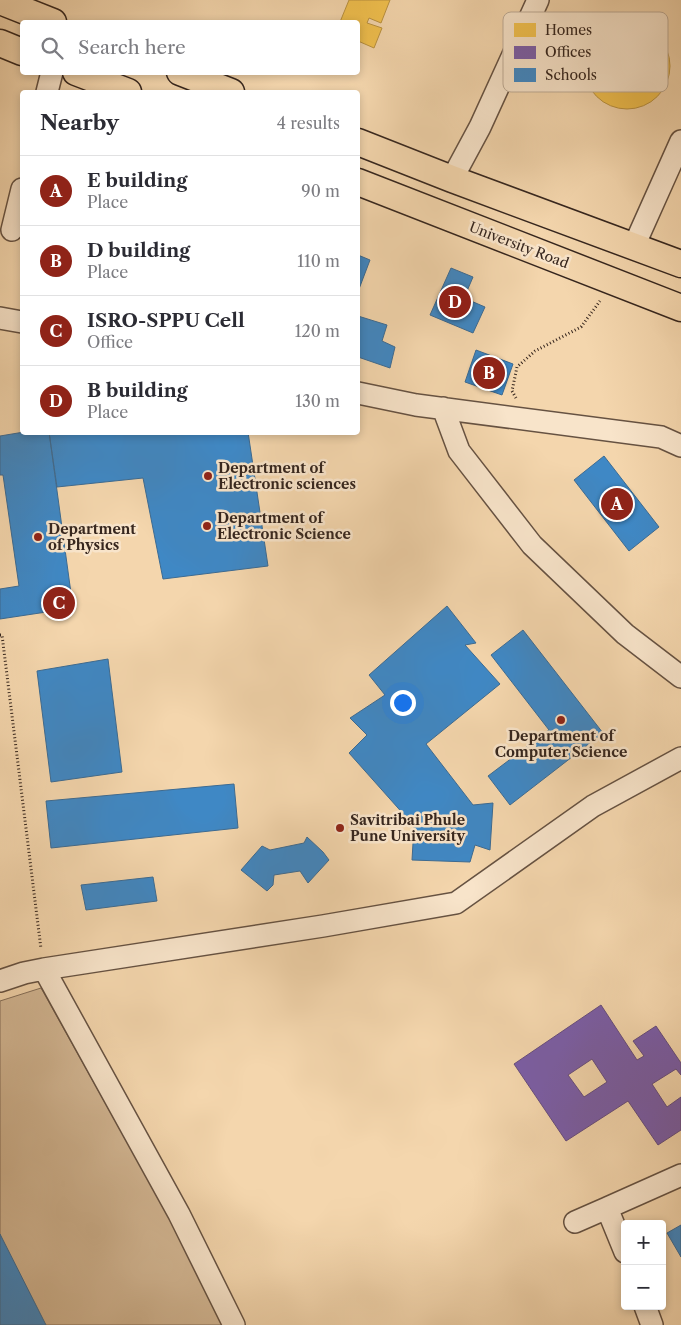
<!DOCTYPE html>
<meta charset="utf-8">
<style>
body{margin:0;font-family:"Libre Caslon Text",serif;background:#f2f2f3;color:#2b2b33}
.controls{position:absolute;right:15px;bottom:15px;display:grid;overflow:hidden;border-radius:5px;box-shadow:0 2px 8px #0003}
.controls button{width:45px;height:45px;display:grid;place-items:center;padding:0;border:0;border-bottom:1px solid #e1e1e2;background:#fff;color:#2b2b33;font:25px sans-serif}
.you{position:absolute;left:402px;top:702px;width:18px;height:18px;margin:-12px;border:4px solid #fff;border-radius:50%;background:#1a73e8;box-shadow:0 0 0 8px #1a73e833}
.badge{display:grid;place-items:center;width:32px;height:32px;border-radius:50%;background:#8f2418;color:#fff;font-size:16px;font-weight:700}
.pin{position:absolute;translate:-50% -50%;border:2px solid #fff;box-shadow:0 1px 5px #0006}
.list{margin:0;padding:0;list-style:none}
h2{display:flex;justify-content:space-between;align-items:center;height:65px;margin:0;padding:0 20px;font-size:21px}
h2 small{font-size:16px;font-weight:400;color:#7c7c81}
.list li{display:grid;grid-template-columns:32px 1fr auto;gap:15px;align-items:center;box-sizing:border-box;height:70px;padding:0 20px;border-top:1px solid #e1e1e2}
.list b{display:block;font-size:19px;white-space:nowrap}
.list p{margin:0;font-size:16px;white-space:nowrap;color:#7c7c81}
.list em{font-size:16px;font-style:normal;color:#7c7c81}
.icon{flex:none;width:28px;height:28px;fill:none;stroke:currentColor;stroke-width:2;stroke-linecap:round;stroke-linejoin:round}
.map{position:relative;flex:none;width:681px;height:1325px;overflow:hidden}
.search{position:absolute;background:#fff;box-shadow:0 2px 8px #0003;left:20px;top:20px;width:340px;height:55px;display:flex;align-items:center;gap:12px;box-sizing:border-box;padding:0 18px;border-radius:5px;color:#7c7c81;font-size:19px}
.panel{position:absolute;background:#fff;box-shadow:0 2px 8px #0003;left:20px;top:90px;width:340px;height:345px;border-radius:5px}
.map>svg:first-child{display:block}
.green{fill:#d4b895;stroke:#856f5a}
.homes{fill:#f2c14e;stroke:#ba9240}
.offices{fill:#7b5ea7;stroke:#664d7e;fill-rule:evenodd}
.schools{fill:#3f88c5;stroke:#3c6b93}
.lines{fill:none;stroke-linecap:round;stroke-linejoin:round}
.minor-casing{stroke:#665242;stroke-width:24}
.major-casing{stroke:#36261e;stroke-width:29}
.path{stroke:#36261e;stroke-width:3;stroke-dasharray:1 2.5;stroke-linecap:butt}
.minor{stroke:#f8e4ca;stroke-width:21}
.major{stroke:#f4d6ad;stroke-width:26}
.poi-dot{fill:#8f2418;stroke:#f8e4ca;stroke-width:2}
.labels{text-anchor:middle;stroke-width:5;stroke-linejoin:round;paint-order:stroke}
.street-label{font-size:14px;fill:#36261e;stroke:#f8e4ca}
.poi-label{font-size:14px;font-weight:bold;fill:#36261e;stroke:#f8e4ca;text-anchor:start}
.key{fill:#f8e4ca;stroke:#beab96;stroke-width:1}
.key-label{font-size:14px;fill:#36261e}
</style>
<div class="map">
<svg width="681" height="1325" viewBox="0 0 681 1325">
<rect width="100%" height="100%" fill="#f4d6ad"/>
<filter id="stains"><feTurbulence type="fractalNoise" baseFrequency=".004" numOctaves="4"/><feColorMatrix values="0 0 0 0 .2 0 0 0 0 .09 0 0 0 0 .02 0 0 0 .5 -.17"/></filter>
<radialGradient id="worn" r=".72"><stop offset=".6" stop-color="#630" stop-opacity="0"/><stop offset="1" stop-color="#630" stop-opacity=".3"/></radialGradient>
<!-- green -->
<path class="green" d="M41 988 229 1325H0V1001Z"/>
<!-- homes -->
<path class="homes" d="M349 0H390L381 23 369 18 367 23 382 28 374 48 358 41V22H340Z
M584 66a43 43 0 1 1 86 0a43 43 0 1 1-86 0Z"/>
<!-- offices -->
<path class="offices" d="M601 1005 637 1060 644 1056 633 1041 656 1026 681 1063V1075L676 1069 652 1084 667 1107 681 1097V1130L658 1145 628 1101 566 1141 514 1064ZM592 1059 607 1082 584 1097 568 1075Z"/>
<!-- schools -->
<path class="schools" d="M358 255 370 260 359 289H358Z
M451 268 473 277 464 298 485 307 473 333 430 315Z
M358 316 387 325 382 341 395 347 390 368 358 357Z
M476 350 513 364 502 395 465 382Z
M24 432H49L73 608 0 619V589L19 586 3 475H0V436Z
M49 432H248L268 566 163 579 143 478 57 487Z
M604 456 659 527 629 551 574 480Z
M447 606 476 643 465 645 500 684 426 744 473 805 493 803 490 850 475 845 470 862 412 860 414 826 349 753 367 735 350 718 385 695 369 675Z
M523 630 603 733 510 805 488 776 549 730 491 655Z
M108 659 122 772 51 782 37 671Z
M234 784 238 828 51 848 46 801Z
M307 837 323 852 329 860 308 883 300 871 274 875 273 885 267 891 241 870 262 846 270 850 304 843Z
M153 877 157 901 86 910 81 885Z
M681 1225V1257L667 1233Z
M0 1234 46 1325H0Z"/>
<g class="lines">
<!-- minor casing -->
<g class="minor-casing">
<path id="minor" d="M47 92 52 72
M452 179 480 127 538 0
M12 230 22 189
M634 246 681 141
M0 318 22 322
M358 393 416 405 661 437 681 446
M443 408 459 451 532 545 625 634 681 677
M44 969 179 1214 234 1325
M0 981 24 973 44 969 323 926 456 903 593 806 681 758
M575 1222 607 1208
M625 1252 607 1208 681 1175
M645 1306 652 1325"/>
</g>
<!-- major casing -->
<g class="major-casing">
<path id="major" d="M0 1 53 22
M0 43 22 52
M76 72 128 92
M180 72 231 92
M358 142 452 179 681 264
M358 182 681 308"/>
</g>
<!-- path -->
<path class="path" d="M516 398 512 391 517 367 535 351 581 327 600 301
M0 635H2L41 949"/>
<!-- minor -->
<use href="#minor" class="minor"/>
<!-- major -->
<use href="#major" class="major"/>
</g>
<!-- markers -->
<g class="poi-dot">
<circle cx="208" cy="476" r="5"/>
<circle cx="207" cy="526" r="5"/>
<circle cx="38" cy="537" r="5"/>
<circle cx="561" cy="720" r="5"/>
<circle cx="340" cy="828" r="5"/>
</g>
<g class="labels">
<!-- street labels -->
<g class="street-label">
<text transform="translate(519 245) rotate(21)" y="5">University Road</text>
</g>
<!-- poi labels -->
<g class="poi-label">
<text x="218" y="473">Department of<tspan x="218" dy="16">Electronic sciences</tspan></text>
<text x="217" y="523">Department of<tspan x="217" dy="16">Electronic Science</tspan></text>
<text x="48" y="534">Department<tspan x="48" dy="16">of Physics</tspan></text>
<text x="561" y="741" text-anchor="middle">Department of<tspan x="561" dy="16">Computer Science</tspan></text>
<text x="350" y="825">Savitribai Phule<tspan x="350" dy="16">Pune University</tspan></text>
</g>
</g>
<!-- legend -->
<rect x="503" y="12" width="165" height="80" rx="8" class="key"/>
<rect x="514" y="23" width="22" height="14" fill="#f2c14e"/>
<rect x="514" y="46" width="22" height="13" fill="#7b5ea7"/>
<rect x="514" y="68" width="22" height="14" fill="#3f88c5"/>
<g class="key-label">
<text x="545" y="35">Homes</text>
<text x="545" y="57">Offices</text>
<text x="545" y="80">Schools</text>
</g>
<rect width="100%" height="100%" filter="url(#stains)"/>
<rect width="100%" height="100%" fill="url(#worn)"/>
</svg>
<div class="controls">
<button>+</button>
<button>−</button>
</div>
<div class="you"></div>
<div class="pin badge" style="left:617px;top:504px">A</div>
<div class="pin badge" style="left:489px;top:373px">B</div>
<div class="pin badge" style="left:59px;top:603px">C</div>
<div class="pin badge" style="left:455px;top:302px">D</div>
<div class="search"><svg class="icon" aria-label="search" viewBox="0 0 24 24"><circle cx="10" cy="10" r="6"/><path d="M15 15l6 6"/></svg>Search here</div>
<section class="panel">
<h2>Nearby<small>4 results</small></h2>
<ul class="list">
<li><span class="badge">A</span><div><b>E building</b><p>Place</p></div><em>90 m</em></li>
<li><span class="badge">B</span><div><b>D building</b><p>Place</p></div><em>110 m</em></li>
<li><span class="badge">C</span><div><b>ISRO-SPPU Cell</b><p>Office</p></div><em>120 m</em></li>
<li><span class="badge">D</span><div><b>B building</b><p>Place</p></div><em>130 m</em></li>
</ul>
</section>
</div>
